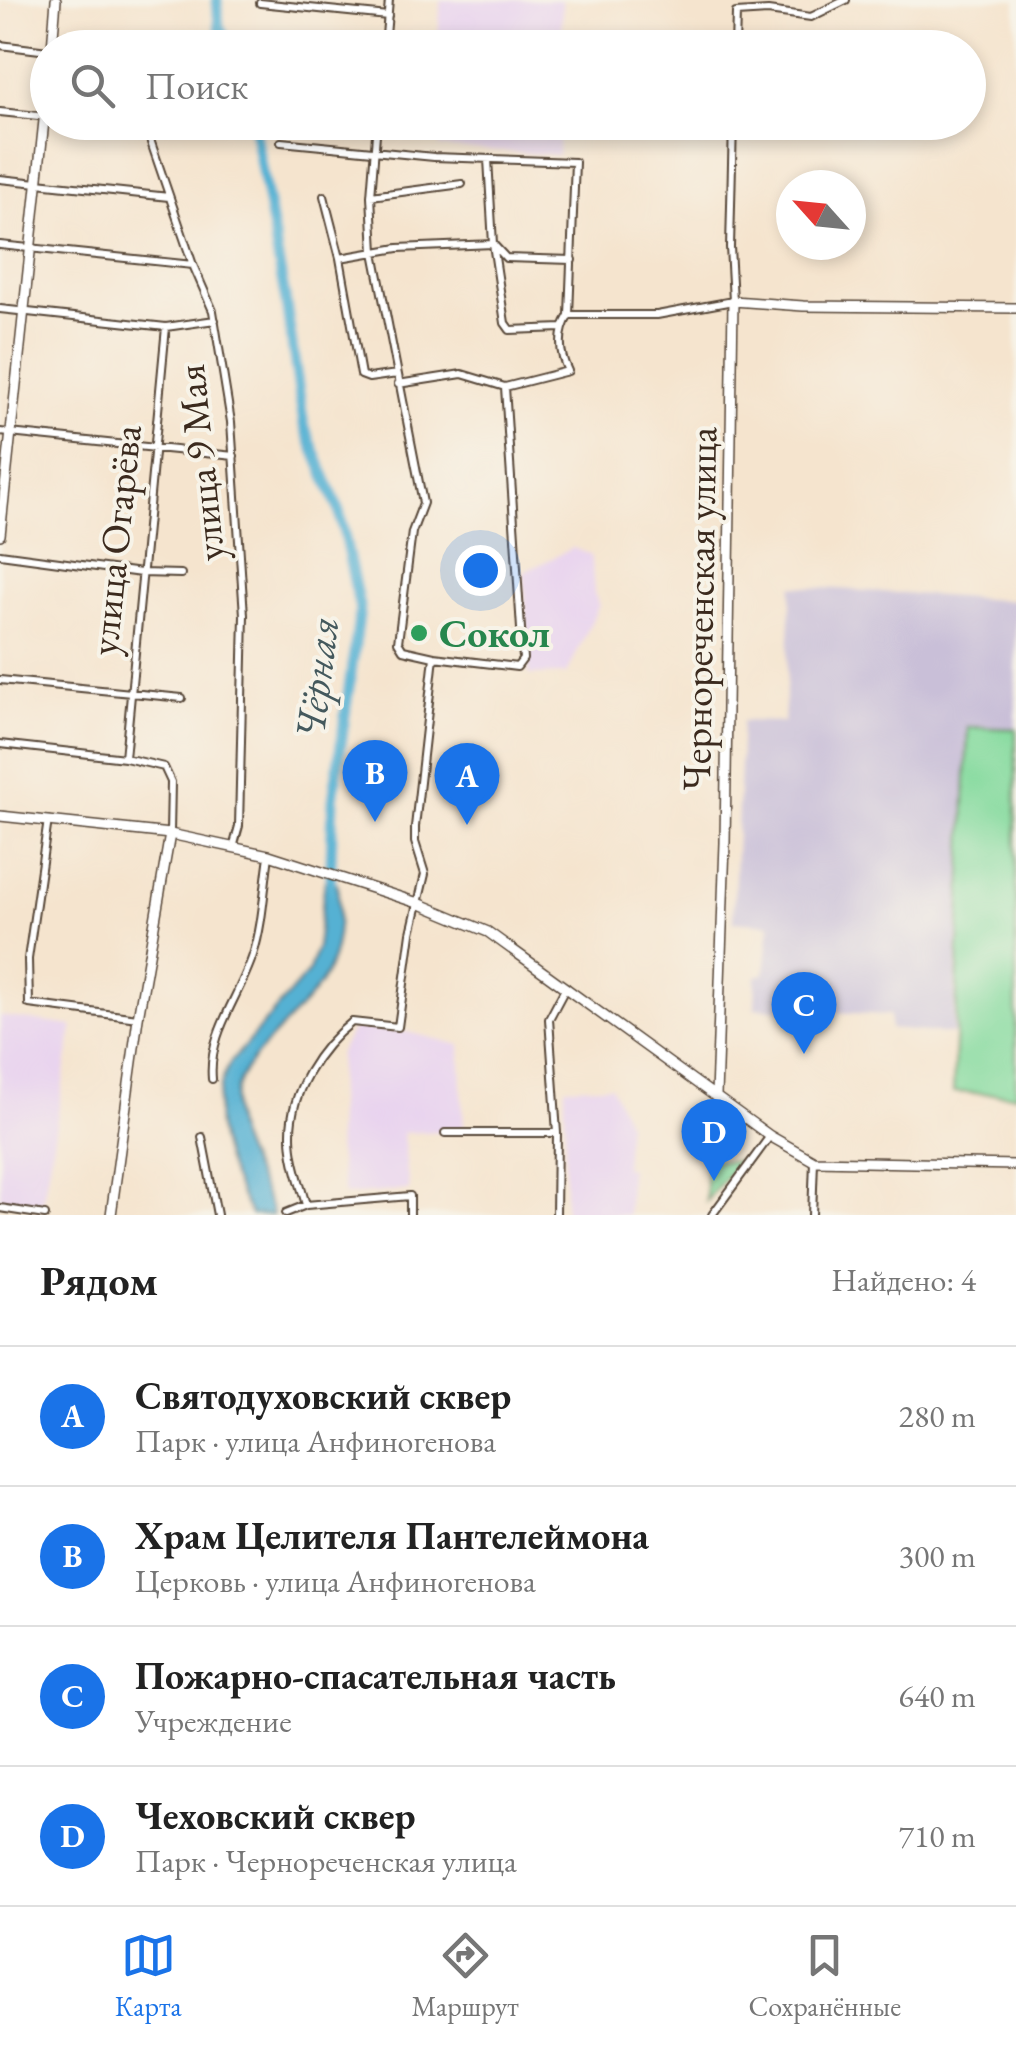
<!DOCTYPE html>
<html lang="ru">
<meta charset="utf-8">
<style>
body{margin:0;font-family:"EB Garamond",serif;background:#f2f2f2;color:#222}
.compass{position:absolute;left:776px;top:170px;width:90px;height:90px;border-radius:50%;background:#fff;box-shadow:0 5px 15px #0003;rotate:297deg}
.you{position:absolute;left:480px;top:570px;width:35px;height:35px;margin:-25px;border:8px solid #fff;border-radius:50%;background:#1a73e8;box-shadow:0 0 0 15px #1a73e833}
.badge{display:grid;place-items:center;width:65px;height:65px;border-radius:50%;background:#1a73e8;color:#fff;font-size:32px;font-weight:700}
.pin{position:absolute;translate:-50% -82px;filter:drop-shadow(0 2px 5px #0008)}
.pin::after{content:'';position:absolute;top:52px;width:35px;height:30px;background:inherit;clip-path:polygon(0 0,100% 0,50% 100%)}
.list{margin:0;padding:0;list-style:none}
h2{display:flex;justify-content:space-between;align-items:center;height:130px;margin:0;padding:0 40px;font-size:42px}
h2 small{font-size:32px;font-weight:400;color:#767676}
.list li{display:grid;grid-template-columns:65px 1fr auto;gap:30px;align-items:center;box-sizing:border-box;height:140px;padding:0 40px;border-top:2px solid #e0e0e0}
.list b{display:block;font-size:38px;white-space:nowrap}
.list p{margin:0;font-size:32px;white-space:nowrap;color:#767676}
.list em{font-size:32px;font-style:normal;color:#767676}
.icon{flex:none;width:55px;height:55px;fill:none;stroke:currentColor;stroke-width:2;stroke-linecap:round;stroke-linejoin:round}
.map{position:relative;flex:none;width:1016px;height:1215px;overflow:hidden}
.search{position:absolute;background:#fff;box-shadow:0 5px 15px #0003;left:30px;right:30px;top:30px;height:110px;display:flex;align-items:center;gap:25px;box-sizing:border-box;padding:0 35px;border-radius:55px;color:#767676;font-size:38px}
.sheet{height:690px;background:#fff}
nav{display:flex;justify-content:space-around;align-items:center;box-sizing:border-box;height:140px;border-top:2px solid #e0e0e0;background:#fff;font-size:28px;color:#767676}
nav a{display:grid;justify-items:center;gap:5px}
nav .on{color:#1a73e8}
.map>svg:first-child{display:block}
.built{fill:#e8d2ef}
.industrial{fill:#c9bfd8}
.green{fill:#84da9e;stroke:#60825e;stroke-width:2.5}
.water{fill:#55b1d3;stroke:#486e78;stroke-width:2.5}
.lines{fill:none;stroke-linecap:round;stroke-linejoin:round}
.river{stroke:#55b1d3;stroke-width:11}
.street-casing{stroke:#574638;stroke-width:10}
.secondary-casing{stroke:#574638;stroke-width:12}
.street{stroke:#fff;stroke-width:6}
.secondary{stroke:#fff;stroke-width:9}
.leisure-dot{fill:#2e9e5b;stroke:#f7f3e8;stroke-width:4}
.labels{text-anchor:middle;stroke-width:8;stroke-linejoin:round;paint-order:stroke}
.street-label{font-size:40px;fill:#3b2a1e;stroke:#f7f3e8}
.leisure-label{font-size:40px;font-weight:bold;fill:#27864d;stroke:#f7f3e8;text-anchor:start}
.water-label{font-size:42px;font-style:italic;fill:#44595d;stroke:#f7f3e8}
</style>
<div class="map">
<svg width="1016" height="1215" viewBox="0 0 1016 1215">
<rect width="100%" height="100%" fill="#f7f3e8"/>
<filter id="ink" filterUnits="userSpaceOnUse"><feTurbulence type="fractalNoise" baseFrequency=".01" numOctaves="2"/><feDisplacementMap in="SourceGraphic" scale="20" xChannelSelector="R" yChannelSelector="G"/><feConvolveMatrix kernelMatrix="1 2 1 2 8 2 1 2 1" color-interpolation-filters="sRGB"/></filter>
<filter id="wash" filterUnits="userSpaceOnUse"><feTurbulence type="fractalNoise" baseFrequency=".0048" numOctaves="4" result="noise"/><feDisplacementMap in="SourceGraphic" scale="40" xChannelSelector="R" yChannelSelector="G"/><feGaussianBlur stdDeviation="2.25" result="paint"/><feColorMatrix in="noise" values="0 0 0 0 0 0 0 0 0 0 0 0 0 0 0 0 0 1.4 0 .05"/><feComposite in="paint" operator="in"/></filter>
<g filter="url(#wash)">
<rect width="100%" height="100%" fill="#f5e4ce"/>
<!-- built -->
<path class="built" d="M441 0H562L561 47H437Z
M440 123H559L558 155 439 147Z
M573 548 591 555 594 593 599 605 567 674 529 675 524 572Z
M0 1016 73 1026 42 1204 0 1199Z
M354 1028 407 1032 460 1045 464 1130 403 1133 409 1190 344 1195 336 1139 339 1052Z
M611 1086 627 1122 624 1167 629 1168 628 1215H565V1087Z"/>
<!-- industrial -->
<path class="industrial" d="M792 586 1016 601V729L968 728 953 1034 890 1029V1015L755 1008 756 976 765 974 770 924 733 921 742 721 784 722Z"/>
<!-- green -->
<path class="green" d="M968 727 1016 729V1095L953 1092Z
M706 1161H739L706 1201Z"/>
<!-- water -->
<path class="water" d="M325 881 337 883C340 908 339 935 332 959 314 1017 225 1055 234 1116 239 1154 262 1180 273 1215H251C225 1168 202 1114 230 1063L309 971 317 947Z"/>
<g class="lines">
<!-- river -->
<path class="river" d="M217 0 219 27 232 48
M253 122 285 297 304 425 339 510 360 610 333 800 330 896"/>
</g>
</g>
<g filter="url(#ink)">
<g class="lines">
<!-- street casing -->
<g class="street-casing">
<path id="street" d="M260 3 388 16
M0 45 48 51
M385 48 389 0
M735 48 736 13 768 11 811 17 846 0
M0 112 48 117
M114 122 145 125
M144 122 193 265 213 311 231 422 244 615 239 826 233 848
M281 142 434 157 575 162 569 315H657L733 301 730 247 733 122
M488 159 493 244 505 323 510 330 562 328
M0 179 169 197
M324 196 340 258 361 375 369 378 397 374
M371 196 462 184
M0 245 193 265
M340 258 398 248 493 244 506 258 572 260
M0 309 166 327 215 320
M398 384 462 374 505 387 568 371C559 353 558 333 569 315
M0 432 234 456
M0 554 141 573 181 574
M434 657 517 667 523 659 505 387
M0 680 182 698
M0 744 125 758 164 767 171 782 170 833
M125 758 166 327
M48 820 28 959 29 1004 138 1018
M212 1079C208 1033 239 998 253 955 263 924 264 888 269 856
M445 1133H557
M202 1137 217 1215
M306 1205C300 1183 291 1159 291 1136 290 1092 319 1048 352 1022L398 1027 411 933 425 874 415 842V827L434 657 403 650 398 642 412 532 423 503 374 252 371 196 377 122
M0 1208 45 1215
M286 1213 306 1205 410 1196V1215
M556 1215 557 1133 549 1019 566 987
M712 1215 770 1136
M812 1215 814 1161"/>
</g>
<!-- secondary casing -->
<g class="secondary-casing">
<path id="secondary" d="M52 48 56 0
M0 535 48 83
M0 816 170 834 269 855 418 903 488 932 770 1136 814 1161 1016 1165
M716 1095 725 843 733 301 803 306 1016 308
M111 1215 138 1018 170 834"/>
</g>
<!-- street -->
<use href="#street" class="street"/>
<!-- secondary -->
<use href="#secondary" class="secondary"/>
</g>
</g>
<!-- markers -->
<circle class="leisure-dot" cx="419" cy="633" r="10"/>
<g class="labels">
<!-- street labels -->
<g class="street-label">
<text transform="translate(200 463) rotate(-96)" y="14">улица 9 Мая</text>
<text transform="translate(115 540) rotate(-84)" y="14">улица Огарёва</text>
<text transform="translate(699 609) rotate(-89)" y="14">Чернореченская улица</text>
</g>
<!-- leisure labels -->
<g class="leisure-label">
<text x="439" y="647">Сокол</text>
</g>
<!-- water labels -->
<g class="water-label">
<text transform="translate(316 678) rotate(-83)" y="15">Чёрная</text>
</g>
</g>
</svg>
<svg class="compass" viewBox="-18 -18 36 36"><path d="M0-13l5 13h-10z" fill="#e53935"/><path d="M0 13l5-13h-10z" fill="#767676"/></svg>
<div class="you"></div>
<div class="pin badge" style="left:467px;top:825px">A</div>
<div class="pin badge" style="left:375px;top:822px">B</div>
<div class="pin badge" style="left:804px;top:1054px">C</div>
<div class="pin badge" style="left:714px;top:1181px">D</div>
<div class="search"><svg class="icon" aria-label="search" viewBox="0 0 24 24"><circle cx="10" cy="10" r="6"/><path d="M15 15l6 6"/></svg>Поиск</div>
</div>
<section class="sheet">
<h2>Рядом<small>Найдено: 4</small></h2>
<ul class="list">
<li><span class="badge">A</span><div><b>Святодуховский сквер</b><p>Парк · улица Анфиногенова</p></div><em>280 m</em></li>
<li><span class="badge">B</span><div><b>Храм Целителя Пантелеймона</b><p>Церковь · улица Анфиногенова</p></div><em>300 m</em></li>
<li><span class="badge">C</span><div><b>Пожарно-спасательная часть</b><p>Учреждение</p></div><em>640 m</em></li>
<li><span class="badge">D</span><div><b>Чеховский сквер</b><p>Парк · Чернореченская улица</p></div><em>710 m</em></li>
</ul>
</section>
<nav>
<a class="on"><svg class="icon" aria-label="map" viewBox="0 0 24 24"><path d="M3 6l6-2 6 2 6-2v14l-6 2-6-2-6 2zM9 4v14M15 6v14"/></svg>Карта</a>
<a><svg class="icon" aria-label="directions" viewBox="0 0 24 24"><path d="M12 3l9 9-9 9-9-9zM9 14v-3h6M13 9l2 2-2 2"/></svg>Маршрут</a>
<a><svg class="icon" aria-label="saved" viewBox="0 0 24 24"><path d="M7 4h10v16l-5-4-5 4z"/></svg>Сохранённые</a>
</nav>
